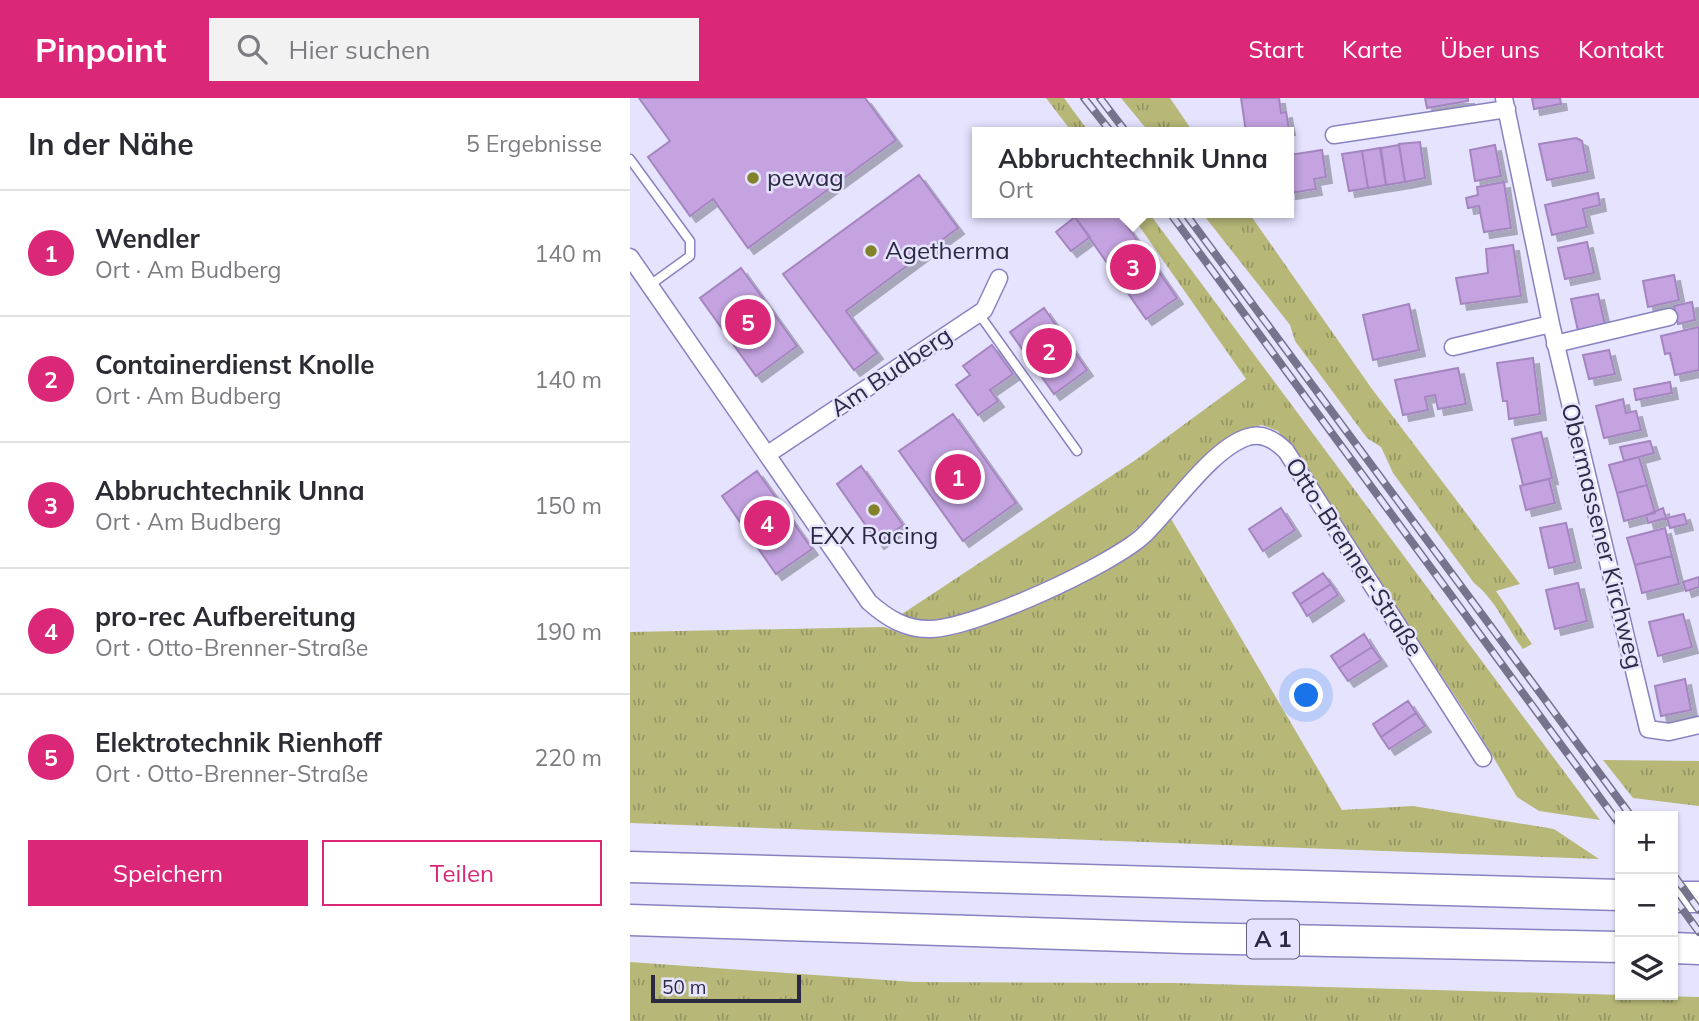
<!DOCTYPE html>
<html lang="de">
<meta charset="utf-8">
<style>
body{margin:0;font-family:Mulish,sans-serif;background:#f2f2f3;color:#2b2b33}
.controls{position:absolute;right:21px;bottom:21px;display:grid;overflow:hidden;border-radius:0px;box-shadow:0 2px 5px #0004}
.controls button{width:63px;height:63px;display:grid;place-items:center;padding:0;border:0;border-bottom:2px solid #e1e1e2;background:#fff;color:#2b2b33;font:35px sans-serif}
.scale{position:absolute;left:21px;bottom:18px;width:150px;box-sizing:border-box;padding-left:7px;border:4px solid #2c2942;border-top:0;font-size:19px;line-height:24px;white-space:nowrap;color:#2c2942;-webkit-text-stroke:5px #e5e3fe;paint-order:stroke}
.you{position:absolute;left:677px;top:598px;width:24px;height:24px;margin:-18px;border:5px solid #fff;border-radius:50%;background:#1a73e8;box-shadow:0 0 0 10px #1a73e833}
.badge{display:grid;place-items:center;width:46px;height:46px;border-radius:50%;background:#db2777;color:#fff;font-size:23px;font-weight:700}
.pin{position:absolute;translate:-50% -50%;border:4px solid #fff;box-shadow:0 2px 7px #0006}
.popup{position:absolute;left:342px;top:29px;width:322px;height:91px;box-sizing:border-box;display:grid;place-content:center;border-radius:0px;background:#fff;filter:drop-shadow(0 2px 5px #0005);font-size:23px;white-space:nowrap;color:#7c7c81}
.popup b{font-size:26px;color:#2b2b33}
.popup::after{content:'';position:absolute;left:50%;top:100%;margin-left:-14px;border:14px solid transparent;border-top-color:#fff}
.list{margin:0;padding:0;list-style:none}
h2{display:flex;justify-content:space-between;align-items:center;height:91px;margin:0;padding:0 28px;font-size:30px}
h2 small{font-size:23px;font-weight:400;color:#7c7c81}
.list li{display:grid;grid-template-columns:46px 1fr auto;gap:21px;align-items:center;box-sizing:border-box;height:126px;padding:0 28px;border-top:2px solid #e1e1e2}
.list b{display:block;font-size:26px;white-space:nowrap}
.list p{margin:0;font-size:23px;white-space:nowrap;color:#7c7c81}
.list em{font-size:23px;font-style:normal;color:#7c7c81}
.actions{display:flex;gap:14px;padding:21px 28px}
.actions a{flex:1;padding:16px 0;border:2px solid #db2777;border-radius:0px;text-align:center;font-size:24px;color:#db2777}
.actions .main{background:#db2777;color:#fff}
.icon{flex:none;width:38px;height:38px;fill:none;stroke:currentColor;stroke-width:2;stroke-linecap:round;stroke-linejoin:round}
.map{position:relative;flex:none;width:1069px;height:923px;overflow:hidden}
header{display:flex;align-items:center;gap:42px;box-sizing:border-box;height:98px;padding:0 35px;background:#db2777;color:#fff}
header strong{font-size:33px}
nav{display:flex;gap:38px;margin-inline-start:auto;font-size:24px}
.search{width:490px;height:63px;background:#f2f2f3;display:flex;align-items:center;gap:18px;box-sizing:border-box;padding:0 24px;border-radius:0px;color:#7c7c81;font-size:26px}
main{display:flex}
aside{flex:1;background:#fff}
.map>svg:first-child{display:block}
.grass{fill:url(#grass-tufts)}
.building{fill:#c4a3e0;stroke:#a585c0;stroke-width:2;filter:url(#shadow)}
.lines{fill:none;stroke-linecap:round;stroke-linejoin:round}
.service-casing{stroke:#8982c0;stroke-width:11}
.minor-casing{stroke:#8982c0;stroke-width:19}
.motorway-casing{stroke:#8982c0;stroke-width:33}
.service{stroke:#fff;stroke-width:8}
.minor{stroke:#fff;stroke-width:16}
.motorway{stroke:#fff;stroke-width:30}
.rail-casing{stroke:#76738d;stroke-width:8}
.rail{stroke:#e5e3fe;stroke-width:5;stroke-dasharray:16;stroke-linecap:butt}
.poi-dot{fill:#82822b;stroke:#e5e3fe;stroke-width:2.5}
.labels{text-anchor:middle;stroke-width:5;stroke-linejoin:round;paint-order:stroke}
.shield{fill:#e5e3fe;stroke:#64617a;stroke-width:2}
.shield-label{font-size:23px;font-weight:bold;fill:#2c2942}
.poi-label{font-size:24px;fill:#2c2942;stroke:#e5e3fe;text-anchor:start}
.street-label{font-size:24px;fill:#2c2942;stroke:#e5e3fe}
</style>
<header>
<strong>Pinpoint</strong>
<div class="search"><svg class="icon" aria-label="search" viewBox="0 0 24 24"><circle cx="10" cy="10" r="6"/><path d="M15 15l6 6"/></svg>Hier suchen</div>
<nav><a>Start</a><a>Karte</a><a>Über uns</a><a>Kontakt</a></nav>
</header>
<main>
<aside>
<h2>In der Nähe<small>5 Ergebnisse</small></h2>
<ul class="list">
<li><span class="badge">1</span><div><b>Wendler</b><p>Ort · Am Budberg</p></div><em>140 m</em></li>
<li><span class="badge">2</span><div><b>Containerdienst Knolle</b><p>Ort · Am Budberg</p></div><em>140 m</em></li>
<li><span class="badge">3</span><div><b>Abbruchtechnik Unna</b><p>Ort · Am Budberg</p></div><em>150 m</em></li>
<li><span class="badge">4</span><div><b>pro-rec Aufbereitung</b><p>Ort · Otto-Brenner-Straße</p></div><em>190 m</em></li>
<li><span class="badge">5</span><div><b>Elektrotechnik Rienhoff</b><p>Ort · Otto-Brenner-Straße</p></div><em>220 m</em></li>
</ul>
<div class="actions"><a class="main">Speichern</a><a>Teilen</a></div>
</aside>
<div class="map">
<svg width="1069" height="923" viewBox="0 0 1069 923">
<defs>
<pattern id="grass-tufts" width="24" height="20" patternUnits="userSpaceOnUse" patternTransform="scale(1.75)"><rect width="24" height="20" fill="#b7b878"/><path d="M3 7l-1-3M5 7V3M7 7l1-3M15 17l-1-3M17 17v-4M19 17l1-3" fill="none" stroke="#959664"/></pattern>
<filter id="shadow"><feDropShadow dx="6" dy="6" stdDeviation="0" flood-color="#0004"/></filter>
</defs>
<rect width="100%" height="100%" fill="#e5e3fe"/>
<!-- grass -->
<path class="grass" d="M416 0H434L459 34H442Z
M491 0H540L563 34H519Z
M500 115H519L970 722 909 713 887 699 844 627 681 380 648 333 632 327 614 331 590 347 533 407 479 455 351 512 303 524 286 523 272 516 507 361 616 281Z
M572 115H619L742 291 890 486 866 493 902 546 893 551C876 529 866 502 844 485L763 375 751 349 737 340 665 243 660 227Z
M540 419 712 712 783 708 924 731 969 761 0 725V534L254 529 274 537 301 538 354 524 486 467Z
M973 662 1069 663V708L1003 700Z
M0 864 284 884 543 885 1069 899V923H0Z"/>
<!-- building -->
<path class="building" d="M9 0H235L266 42 118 150 83 101 60 118 18 59 40 43Z
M611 0H649L651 15 656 14 659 31 616 34Z
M795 0H838V3L797 10Z
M902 0H930L931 6 904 11Z
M946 40 952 43 958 74 917 82 909 46Z
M790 44 795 80 775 84 769 46Z
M769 47 775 84 756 87 751 50Z
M865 47 871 78 845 83 840 52Z
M750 50 756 87 738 90 732 53Z
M692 52 696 79 684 81 686 91 660 95 659 57Z
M732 53 738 90 719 93 712 56Z
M289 77 328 130 216 213 247 255 224 272 153 176Z
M874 84 881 130 854 134 849 108 838 110 836 100 848 97 847 89Z
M968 95 970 107 953 111 957 129 922 137 915 107Z
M451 115H488L547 200 516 221 445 119Z
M445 119 460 139 441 153 426 134Z
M957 144 964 175 935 181 928 150Z
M883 147 891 198 831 206 826 180 858 175 856 151Z
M111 170 167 248 126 278 70 200Z
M1044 177 1049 202 1018 209 1013 183Z
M968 196 975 227 948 233 941 201Z
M1062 204 1065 222 1048 226 1044 208Z
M779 206 789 252 743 262 733 217Z
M414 210 457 272 424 296 380 234Z
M1069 229V272L1045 277 1040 255 1035 256 1031 238Z
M362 247 383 276 360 292 368 303 348 317 326 287 340 277 333 268Z
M979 252 985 276 959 281 953 257Z
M903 260 910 316 879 321 877 303H873L867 265Z
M828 270 836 306 808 311 805 297 795 299 798 312 773 317 765 282Z
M1040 284 1042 295 1006 302 1004 291Z
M993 301 996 315 1006 313 1011 332 974 340 966 308Z
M323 316 386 405 333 443 269 353Z
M911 334 922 380 893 387 882 341Z
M1020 343 1024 355 994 363 990 349Z
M1009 359 1017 387 987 395 979 367Z
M231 368 273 427 248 445 207 386Z
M127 373 182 451 146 476 92 398Z
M919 381 925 405 896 412 890 388Z
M1017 387 1025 415 994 423 987 395Z
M651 410 665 432 633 453 619 431Z
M1033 410 1036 420 1018 425 1016 417Z
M1054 416 1057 426 1040 430 1037 420Z
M936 425 945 464 919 470 910 430Z
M1035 430 1042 458 1005 467 997 440Z
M1042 458 1049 486 1012 495 1005 467Z
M693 475 701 486 670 506 663 495Z
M1069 479V489L1056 493 1053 484Z
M948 485 957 523 925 531 916 492Z
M701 486 708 497 677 518 670 506Z
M1053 516 1062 549 1028 558 1019 524Z
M734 536 742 549 709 570 701 558Z
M742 549 751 562 718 583 709 570Z
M1055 581 1061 612 1031 618 1025 588Z
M778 603 786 615 751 639 743 626Z
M786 615 795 628 759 651 751 639Z"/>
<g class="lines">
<!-- service casing -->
<g class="service-casing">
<path id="service" d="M0 61 60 143V158L20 187
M349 216 447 353"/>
</g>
<!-- minor casing -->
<g class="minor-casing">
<path id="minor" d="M874 0 921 226 1018 631 1039 634 1069 627
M704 37 877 11
M0 159 239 504C257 520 276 532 301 531 345 530 482 467 514 437 542 410 582 350 618 339 633 334 646 343 656 353L853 660
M925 246 1039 219
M823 249 921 226
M138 356 354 212 369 180"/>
</g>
<!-- motorway casing -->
<g class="motorway-casing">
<path id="motorway" d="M0 769 990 797
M1043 799H1069
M0 822 557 840 990 849
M1043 850 1069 851"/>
</g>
<!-- service -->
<use href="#service" class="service"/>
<!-- minor -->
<use href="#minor" class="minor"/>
<!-- motorway -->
<use href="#motorway" class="motorway"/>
<!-- rail casing -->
<g class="rail-casing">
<path id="rail" d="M454 0 481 34
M470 0 496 34
M540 115 990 727
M555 115 1001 718
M1043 776 1069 812
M1043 798 1069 834"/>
</g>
<!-- rail -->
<use href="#rail" class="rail"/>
</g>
<!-- markers -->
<g class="poi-dot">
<circle cx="123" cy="80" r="7"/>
<circle cx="241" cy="153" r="7"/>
<circle cx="244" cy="412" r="7"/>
</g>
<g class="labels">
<!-- shield labels -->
<rect class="shield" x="617" y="821.5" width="52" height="39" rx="5"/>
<g class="shield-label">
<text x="643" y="849">A 1</text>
</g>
<!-- poi labels -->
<g class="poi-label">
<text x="137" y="88">pewag</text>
<text x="255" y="161">Agetherma</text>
<text x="244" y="446" text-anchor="middle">EXX Racing</text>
</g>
<!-- street labels -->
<g class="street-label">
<text transform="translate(261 274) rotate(-34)" y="8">Am Budberg</text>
<text transform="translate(972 438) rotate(76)" y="8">Obermassener Kirchweg</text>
<text transform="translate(724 459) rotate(57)" y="8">Otto-Brenner-Straße</text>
</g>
</g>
</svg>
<div class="controls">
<button>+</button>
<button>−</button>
<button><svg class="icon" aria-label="layers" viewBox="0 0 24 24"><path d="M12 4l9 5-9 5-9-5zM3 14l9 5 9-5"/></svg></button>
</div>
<div class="scale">50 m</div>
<div class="you"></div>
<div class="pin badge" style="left:328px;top:379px">1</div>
<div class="pin badge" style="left:419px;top:253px">2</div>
<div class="pin badge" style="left:503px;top:169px">3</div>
<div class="popup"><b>Abbruchtechnik Unna</b>Ort</div>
<div class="pin badge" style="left:137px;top:425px">4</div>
<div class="pin badge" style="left:118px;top:224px">5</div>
</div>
</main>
